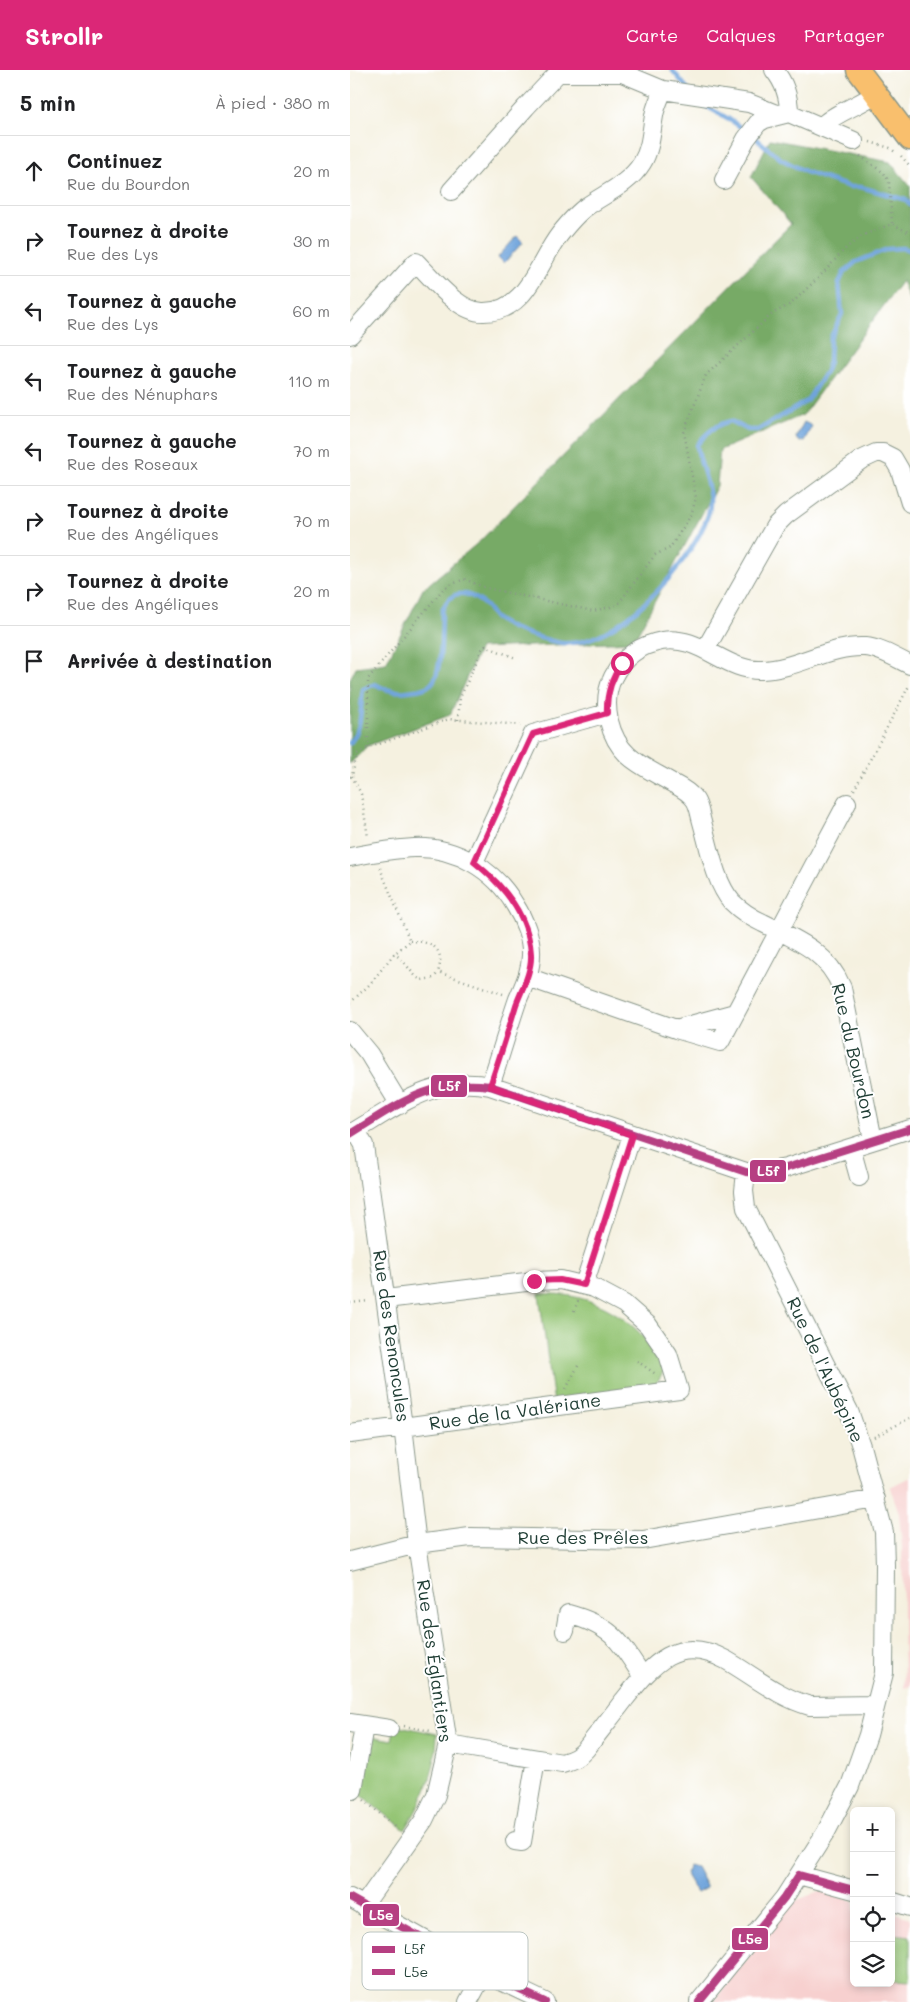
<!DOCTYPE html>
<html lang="fr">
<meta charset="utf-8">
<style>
body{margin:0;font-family:Mali,sans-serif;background:#f6f6f6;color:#202124}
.controls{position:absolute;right:15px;bottom:15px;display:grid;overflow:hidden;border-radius:8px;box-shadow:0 2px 8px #0003}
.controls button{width:45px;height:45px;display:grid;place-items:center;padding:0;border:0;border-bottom:1px solid #e0e0e0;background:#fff;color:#202124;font:25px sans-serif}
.stop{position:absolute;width:15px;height:15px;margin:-11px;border:4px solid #db2777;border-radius:50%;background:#fff}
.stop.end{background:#db2777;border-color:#fff;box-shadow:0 1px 5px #0008}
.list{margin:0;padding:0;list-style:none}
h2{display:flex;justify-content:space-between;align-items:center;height:65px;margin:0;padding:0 20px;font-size:21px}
h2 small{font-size:16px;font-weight:400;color:#757577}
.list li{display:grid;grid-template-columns:32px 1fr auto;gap:15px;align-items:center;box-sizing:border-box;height:70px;padding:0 20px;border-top:1px solid #e0e0e0}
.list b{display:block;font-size:19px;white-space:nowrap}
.list p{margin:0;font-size:16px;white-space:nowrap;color:#757577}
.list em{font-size:16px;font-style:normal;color:#757577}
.icon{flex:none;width:28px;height:28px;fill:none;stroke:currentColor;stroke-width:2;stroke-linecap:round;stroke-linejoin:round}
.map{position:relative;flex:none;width:560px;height:1932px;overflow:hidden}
header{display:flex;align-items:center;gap:30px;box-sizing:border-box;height:70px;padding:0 25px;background:#db2777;color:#fff}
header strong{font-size:24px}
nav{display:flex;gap:28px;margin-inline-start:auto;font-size:18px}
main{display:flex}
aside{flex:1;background:#fff}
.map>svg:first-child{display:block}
.built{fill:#f7d0cf}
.green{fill:#94c574;stroke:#5a8154}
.forest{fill:#7a6;stroke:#4b744d}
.water{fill:#70a4dc;stroke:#487088}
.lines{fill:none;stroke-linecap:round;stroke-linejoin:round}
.stream{stroke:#70a4dc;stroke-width:4.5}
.minor-casing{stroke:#8a978a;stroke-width:20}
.major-casing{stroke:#8a978a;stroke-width:25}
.path{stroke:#8a978a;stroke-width:2.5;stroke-dasharray:1 4;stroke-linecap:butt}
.minor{stroke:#fff;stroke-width:18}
.major{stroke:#f9bf6d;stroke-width:22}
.bus-1-casing{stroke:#fff;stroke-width:11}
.bus-2-casing{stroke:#fff;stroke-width:11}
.bus-1{stroke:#b63f82;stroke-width:8}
.bus-2{stroke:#b63f82;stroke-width:8}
.route{stroke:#db2777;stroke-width:6}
.labels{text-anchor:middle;stroke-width:4;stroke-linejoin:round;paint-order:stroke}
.street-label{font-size:18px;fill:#1f3d34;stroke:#fff}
.key{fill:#fff;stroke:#bcc5c2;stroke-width:1}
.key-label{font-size:14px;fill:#1f3d34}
.line-badge{stroke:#fff;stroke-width:2}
.badge-label{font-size:14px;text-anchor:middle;font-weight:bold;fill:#fff}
</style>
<header>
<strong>Strollr</strong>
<nav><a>Carte</a><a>Calques</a><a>Partager</a></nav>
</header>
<main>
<aside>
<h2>5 min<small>À pied · 380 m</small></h2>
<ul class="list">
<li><svg class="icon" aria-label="ahead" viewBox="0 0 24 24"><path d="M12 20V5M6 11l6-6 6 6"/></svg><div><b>Continuez</b><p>Rue du Bourdon</p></div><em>20 m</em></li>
<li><svg class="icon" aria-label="right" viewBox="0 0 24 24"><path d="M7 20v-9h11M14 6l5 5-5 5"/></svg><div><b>Tournez à droite</b><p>Rue des Lys</p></div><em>30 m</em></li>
<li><svg class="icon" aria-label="left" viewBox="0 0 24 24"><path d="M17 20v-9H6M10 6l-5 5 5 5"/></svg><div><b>Tournez à gauche</b><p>Rue des Lys</p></div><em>60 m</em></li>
<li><svg class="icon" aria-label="left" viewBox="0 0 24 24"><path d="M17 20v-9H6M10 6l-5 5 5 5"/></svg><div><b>Tournez à gauche</b><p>Rue des Nénuphars</p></div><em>110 m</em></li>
<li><svg class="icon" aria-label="left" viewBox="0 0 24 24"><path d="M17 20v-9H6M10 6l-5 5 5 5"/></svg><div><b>Tournez à gauche</b><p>Rue des Roseaux</p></div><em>70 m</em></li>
<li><svg class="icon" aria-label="right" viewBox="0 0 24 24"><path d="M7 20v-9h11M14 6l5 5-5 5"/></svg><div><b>Tournez à droite</b><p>Rue des Angéliques</p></div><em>70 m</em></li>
<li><svg class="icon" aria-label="right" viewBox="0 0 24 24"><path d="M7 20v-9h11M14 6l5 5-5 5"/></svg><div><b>Tournez à droite</b><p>Rue des Angéliques</p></div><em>20 m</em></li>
<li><svg class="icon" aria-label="arrive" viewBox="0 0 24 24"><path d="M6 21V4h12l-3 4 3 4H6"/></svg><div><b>Arrivée à destination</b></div></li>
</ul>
</aside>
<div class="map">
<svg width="560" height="1932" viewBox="0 0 560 1932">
<rect width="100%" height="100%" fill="#fff"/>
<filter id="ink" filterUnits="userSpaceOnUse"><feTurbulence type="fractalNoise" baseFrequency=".02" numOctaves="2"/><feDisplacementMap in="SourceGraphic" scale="10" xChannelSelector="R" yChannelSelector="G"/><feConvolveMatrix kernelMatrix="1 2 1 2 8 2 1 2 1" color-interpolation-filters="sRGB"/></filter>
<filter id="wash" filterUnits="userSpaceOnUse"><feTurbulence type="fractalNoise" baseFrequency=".0096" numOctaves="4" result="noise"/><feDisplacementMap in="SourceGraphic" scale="20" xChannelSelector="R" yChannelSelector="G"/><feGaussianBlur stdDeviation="1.12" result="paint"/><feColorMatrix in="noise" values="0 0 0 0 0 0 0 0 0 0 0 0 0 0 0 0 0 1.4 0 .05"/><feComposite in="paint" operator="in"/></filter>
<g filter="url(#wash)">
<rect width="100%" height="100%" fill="#f5f1e0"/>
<!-- built -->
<path class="built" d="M560 1407V1616L554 1618 552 1477 549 1443 540 1417Z
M470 1821 504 1831V1913H541V1842L560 1848V1932H363L443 1832Z"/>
<!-- green -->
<path class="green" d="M189 1224C243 1221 291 1250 315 1299L303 1319 204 1333Z
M45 1655 87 1664C86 1702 75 1727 55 1760L10 1724 21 1671 25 1667 42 1670Z
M542 1864 560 1866V1911L541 1910Z"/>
<!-- forest -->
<path class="forest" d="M420 69 540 92 560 116V232L552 211 453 345 370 380 367 416 283 572 130 578 100 645 17 676 0 694V609L6 597 36 593 73 519 130 471 441 154 401 107Z"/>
<!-- water -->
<path class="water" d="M167 166 173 172 154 193 148 187Z
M454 352 462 356 454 371 450 372 447 370 446 367Z
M339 1795 346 1797 356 1816V1818L347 1823 335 1803Z"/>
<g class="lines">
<!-- stream -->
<path class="stream" d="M322 0 337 18
M348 32 379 49 397 62
M403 66 431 89 456 102 500 117H511L556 130 560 135
M0 673C13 658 10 638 13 619L25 614C35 620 46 623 58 621 65 620 75 620 81 614 93 603 91 558 92 541 101 517 119 521 136 536 140 540 141 545 145 548 149 551 154 554 158 556 167 561 202 572 212 573 265 579 343 492 358 445 366 423 349 397 347 375 356 363 366 354 381 351L398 360H408L457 331 476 301 479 291 480 269 492 244 489 213 494 202 506 192 538 179 553 178 560 180"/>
</g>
</g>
<g filter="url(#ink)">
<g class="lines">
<!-- minor casing -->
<g class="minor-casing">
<path id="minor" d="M472 56C487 41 510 36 526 23
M374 110 396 69 408 53 415 49 439 43 504 71
M101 121 176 37 208 3H272L313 20 399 33 426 44 439 43C439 27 434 12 424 0
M0 265 66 192C83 209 109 243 134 242 177 242 188 192 210 164 218 154 226 144 236 137 256 123 279 114 292 93 302 77 301 58 305 41 307 34 310 27 313 20
M355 580 425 456 436 445 511 390 526 383H533L543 388 550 400 560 433
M0 787C21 783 43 779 64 778 105 776 145 800 165 835 174 849 182 869 181 885 181 901 174 915 168 929 158 958 150 987 140 1016
M124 792 183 664 257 643
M177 907 326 959 370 972 497 733
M326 959 385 943
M0 961 19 984 50 1035
M6 1061 14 1075 53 1356 67 1474 98 1674 86 1725 74 1750 13 1836
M0 1064C46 1037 84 1005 140 1016L396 1102 408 1103 436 1098 560 1059
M523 1070 492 918C477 881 447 870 413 853 402 848 391 841 382 832 365 813 359 776 352 752 350 745 349 736 345 730 340 723 332 718 324 714 294 696 268 689 259 651 256 637 256 621 263 607 273 587 290 575 312 571 349 564 376 602 412 600 447 599 480 575 515 577 530 578 546 588 560 595
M501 1078 509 1107
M234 1215 282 1065
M0 1364 329 1320 318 1284 298 1255 274 1234 244 1218 211 1210 184 1211 36 1229
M0 1491 67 1474 120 1467 293 1470 526 1429
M215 1561 218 1544C262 1556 269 1570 293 1607
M0 1653 39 1659
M98 1674 212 1693C223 1690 229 1687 236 1679 249 1662 262 1646 274 1630 302 1595 327 1563 376 1590 404 1606 428 1627 460 1636L525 1635
M3 1720 14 1656
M165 1771 172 1772 186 1689
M449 1805 504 1820
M0 1828 134 1903 195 1932
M541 1831 560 1837
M118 1932 134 1903
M349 1932 434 1828 476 1762 500 1716 518 1665 534 1603 535 1495 534 1462 511 1376 499 1341 396 1138 394 1121 396 1102"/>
</g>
<!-- major casing -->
<g class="major-casing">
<path id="major" d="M508 0 560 69"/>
</g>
<!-- path -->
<path class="path" d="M520 72 540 78 545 82
M510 86 534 103 539 112 542 154
M551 86 560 96
M108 650 110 628 132 579 135 576 166 588
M18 678V609L94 518 114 509 136 518 243 541 260 537 269 533 305 485 320 478 341 445 346 428 334 362 356 305 422 244 441 234 470 206 496 178 513 165 542 154 560 163
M2 706 11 724 18 767
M0 707 2 706 7 684 18 678 99 649 171 655
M504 720 560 614
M30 798 60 871 44 884
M60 871C81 871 96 878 88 902L153 924
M0 933 19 915 44 884C57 891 59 903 71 910L84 908 88 902
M0 1233 19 1231
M224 1241 228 1231
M287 1291 307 1305
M216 1319 229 1294
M524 1367 560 1348
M54 1656 81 1661
M14 1730 48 1759"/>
<!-- minor -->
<use href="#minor" class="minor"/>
<!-- major -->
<use href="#major" class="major"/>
<!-- bus-1 casing -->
<g class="bus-1-casing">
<path id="bus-1" d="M0 1064C49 1034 79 1009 140 1016L396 1102 408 1103 436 1098 560 1059"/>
</g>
<!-- bus-2 casing -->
<g class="bus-2-casing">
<path id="bus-2" d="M449 1805 504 1820
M0 1828 134 1903 195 1932
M349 1932 434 1828 449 1805"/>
</g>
<!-- bus-1 -->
<use href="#bus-1" class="bus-1"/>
<!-- bus-2 -->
<use href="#bus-2" class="bus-2"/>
</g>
</g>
<g class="lines" filter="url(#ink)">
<!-- route -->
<path class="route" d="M184 1211 210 1210 234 1215 282 1065 140 1016C149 989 158 962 166 935 172 919 182 901 181 884 179 845 153 815 124 792L183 664 257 643C256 624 261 609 272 593"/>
</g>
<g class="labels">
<!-- street labels -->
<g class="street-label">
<text transform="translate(503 981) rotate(77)" y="6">Rue du Bourdon</text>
<text transform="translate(41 1266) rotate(82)" y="6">Rue des Renoncules</text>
<text transform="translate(475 1300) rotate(65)" y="6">Rue de l'Aubépine</text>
<text transform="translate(165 1342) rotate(-8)" y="6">Rue de la Valériane</text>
<text x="233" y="1474">Rue des Prêles</text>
<text transform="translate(84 1591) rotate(82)" y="6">Rue des Églantiers</text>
</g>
</g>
<!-- legend -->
<rect x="12" y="1862" width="166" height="58" rx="8" class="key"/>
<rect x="22" y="1876" width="23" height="7" fill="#b63f82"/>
<rect x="22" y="1899" width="23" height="6" fill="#b63f82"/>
<g class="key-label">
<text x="54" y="1884">L5f</text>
<text x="54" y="1907">L5e</text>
</g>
<g class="line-badge">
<rect x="80" y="1004" width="38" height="24" rx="5" fill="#b63f82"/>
<rect x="399" y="1089" width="38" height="24" rx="5" fill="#b63f82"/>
<rect x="12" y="1833" width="38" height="24" rx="5" fill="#b63f82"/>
<rect x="381" y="1857" width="38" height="24" rx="5" fill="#b63f82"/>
</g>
<g class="badge-label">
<text x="99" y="1021">L5f</text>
<text x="418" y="1106">L5f</text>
<text x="31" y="1850">L5e</text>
<text x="400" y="1874">L5e</text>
</g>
</svg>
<div class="controls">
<button>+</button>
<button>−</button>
<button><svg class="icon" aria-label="locate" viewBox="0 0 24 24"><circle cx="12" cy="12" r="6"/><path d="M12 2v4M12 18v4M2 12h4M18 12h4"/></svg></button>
<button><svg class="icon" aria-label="layers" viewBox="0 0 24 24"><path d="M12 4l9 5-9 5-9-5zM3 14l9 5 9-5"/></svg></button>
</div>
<div class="stop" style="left:272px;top:593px"></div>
<div class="stop end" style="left:184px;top:1211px"></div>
</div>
</main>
